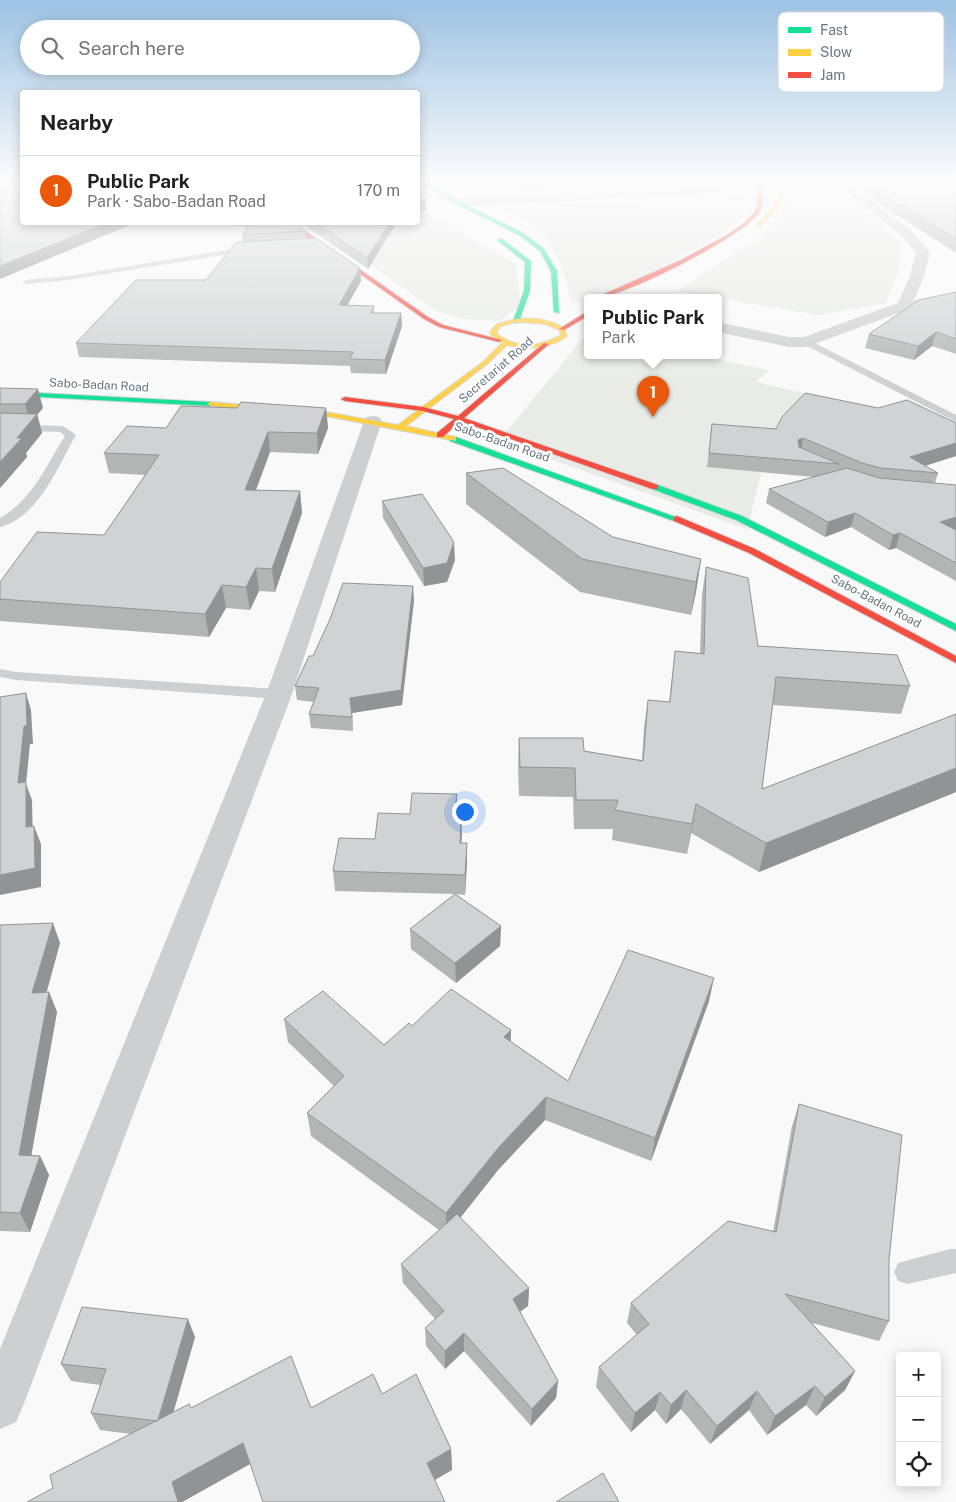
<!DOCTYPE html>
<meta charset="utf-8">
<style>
body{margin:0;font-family:"Public Sans",sans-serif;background:#f2f2f2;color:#202124}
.controls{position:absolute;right:15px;bottom:15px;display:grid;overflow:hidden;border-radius:5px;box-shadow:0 2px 12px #0003}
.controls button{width:45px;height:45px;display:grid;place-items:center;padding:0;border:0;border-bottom:1px solid #e0e0e0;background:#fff;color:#202124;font:25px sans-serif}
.you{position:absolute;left:464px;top:811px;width:18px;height:18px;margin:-12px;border:4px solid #fff;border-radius:50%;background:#1a73e8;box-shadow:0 0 0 8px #1a73e833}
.badge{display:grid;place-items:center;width:32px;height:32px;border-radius:50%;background:#ea580c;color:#fff;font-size:16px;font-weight:700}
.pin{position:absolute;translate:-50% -41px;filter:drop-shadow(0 1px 2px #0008)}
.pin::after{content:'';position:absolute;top:26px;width:18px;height:15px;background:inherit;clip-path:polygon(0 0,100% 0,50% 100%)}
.popup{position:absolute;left:584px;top:294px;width:138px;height:65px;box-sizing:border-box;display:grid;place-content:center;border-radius:5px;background:#fff;filter:drop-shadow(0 1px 4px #0005);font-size:16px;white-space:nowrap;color:#757577}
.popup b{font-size:19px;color:#202124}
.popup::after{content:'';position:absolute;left:50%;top:100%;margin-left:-10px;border:10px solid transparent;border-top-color:#fff}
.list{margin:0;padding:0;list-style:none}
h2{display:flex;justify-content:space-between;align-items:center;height:65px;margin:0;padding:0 20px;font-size:21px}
h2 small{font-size:16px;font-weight:400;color:#757577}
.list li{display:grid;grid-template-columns:32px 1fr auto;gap:15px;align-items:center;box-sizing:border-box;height:70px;padding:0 20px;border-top:1px solid #e0e0e0}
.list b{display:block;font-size:19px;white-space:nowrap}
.list p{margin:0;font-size:16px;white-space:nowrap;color:#757577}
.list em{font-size:16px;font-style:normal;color:#757577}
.icon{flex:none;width:28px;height:28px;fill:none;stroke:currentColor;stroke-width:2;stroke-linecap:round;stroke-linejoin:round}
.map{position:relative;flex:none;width:956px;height:1502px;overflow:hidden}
.search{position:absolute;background:#fff;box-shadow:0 2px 12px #0003;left:20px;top:20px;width:400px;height:55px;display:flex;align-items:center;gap:12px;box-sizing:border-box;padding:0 18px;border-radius:28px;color:#757577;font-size:19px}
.panel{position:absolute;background:#fff;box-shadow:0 2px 12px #0003;left:20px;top:90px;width:400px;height:135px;border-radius:5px}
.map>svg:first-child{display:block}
.green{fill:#e8ebe6}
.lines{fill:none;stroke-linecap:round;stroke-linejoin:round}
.fast-casing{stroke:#d5d6d7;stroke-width:2}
.slow-casing{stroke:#d5d6d7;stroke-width:2}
.jam-casing{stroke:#d5d6d7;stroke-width:2}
.lane{fill:#cecfd0;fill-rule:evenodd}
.street{fill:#cecfd0;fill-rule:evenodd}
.fast{fill:#16e098;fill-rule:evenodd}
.slow{fill:#ffcf43;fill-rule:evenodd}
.jam{fill:#f24e42;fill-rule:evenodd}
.wall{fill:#b3b5b5}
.shaded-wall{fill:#929394}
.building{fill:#d0d2d3;stroke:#929394}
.labels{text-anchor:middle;stroke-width:5;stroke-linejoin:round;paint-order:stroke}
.far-street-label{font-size:12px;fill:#657683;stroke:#fff}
.key{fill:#fff;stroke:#d1d6da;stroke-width:1}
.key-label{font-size:14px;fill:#657683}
</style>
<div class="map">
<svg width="956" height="1502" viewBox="0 0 956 1502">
<rect width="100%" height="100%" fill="#f9f9f9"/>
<!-- green -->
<path class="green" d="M803 183H832L901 243 899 269 886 303 818 315 677 291 763 235 778 220Z
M747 195 756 206 725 233 619 290 571 303C566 276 556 243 533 226 524 220 512 215 502 209Z
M418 206 516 264 521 305 500 321 461 319 435 310 310 223 418 222Z
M588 332V356H700L769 370 756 382 803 393 768 447 747 529 499 441Z"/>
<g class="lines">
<!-- fast casing -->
<g class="fast-casing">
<path id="fast" d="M423 183H429L460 202 523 233 544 249 557 271 559 313 554 312 551 271 540 251 519 235 456 204Z
M498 239H502L531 261 530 291 519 321 516 323 513 321 524 291 525 262 498 241Z
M0 391 211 402 215 404 211 406 0 395Z
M450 437H456L681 519 680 521H674L450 441Z
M652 485H658L742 516 956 624V631L736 520 652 489Z"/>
</g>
<!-- slow casing -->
<g class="slow-casing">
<path id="slow" d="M786 183H790L776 210 761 226H757V224L772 209Z
M515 319C531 317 550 319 564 328L567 336C551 349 527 350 507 345L487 364 406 426 456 437V441L331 417 211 406 207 404 211 402 331 413 398 425 483 362 502 343 490 334V332L497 324ZM517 322 545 324 559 330 561 335C540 347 515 349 496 333L501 326Z"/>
</g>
<!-- jam casing -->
<g class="jam-casing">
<path id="jam" d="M759 183H763C761 193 765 205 759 213 744 236 622 298 595 298L681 260 727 235 744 223 756 210Z
M286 222H292L428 317 443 325 502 340 499 342 439 327 424 319Z
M588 311V316L564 330 559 329Z
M544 343 549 344 464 418 658 485V489H652L460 421 443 437H437V433L454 419 423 411 345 401 341 399 345 397 423 407 458 416Z
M677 516 755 549 956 656V663L749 553 674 521V517Z"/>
</g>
<!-- lane -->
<path class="lane" d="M569 183H576L586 198H582Z
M251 246H254V250L69 280 26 284 22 282 26 280 69 276Z
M803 340H809L956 415V422L803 344Z
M0 424 63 426 76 435C58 466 39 517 0 527V518C32 500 46 466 65 436L60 432 0 430Z
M0 669 16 672 279 689 287 694 279 699 16 680 0 677Z
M950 1249H956V1273L907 1284 898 1281 894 1272 898 1263Z"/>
<!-- street -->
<path class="street" d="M742 183 766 185 760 188 682 195 458 207 452 203 458 199 682 189Z
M837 183H849L913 233 930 253 924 276 914 300 956 294V302L907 310 806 347H789L718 332V322L789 337H804L898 303 910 276 916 253 905 239Z
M373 416 379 417 382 421 292 694 23 1406 16 1422 0 1429V1349L266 694 364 421 367 417Z"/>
<!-- fast -->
<use href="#fast" class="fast"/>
<!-- slow -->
<use href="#slow" class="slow"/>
<!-- jam -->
<use href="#jam" class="jam"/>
</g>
<!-- wall -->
<path class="wall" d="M514 183H548V189L520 190Z
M859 183H956V253L899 216H895L859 185Z
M192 222H294L306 231V238L360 268 361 281 347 306H374V313H401L402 326 386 374 351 373 350 366 79 357 76 343 206 280 243 242 242 235 248 227Z
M300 222H394V227L368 269Z
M956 292V354L932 346 914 360 865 348 869 334Z
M0 388 43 408 37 414 42 433 26 453 27 457 0 488Z
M237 408H326L328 428 318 454 270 452 256 490 300 491 302 513 275 592 259 591 250 610 226 608 209 637 0 621V582L104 535 145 475 109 473 104 453 166 428Z
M712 424 956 456 925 466 938 473 935 483 956 485V581L896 548 889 550 851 527 825 537 766 503 769 489 814 477 707 467Z
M466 473 613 537 701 559 696 592 691 615 580 592 466 504Z
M382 501 455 560 447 582 424 586 383 518Z
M706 567 758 646 910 686 901 714 773 705 762 789 956 714V792L759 872 691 833 687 854 612 840 613 829H574L573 797 519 796 518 767 519 738 584 751 642 760 644 728 648 700 669 702 675 651 700 653 702 594Z
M414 600 402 705 352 713 353 731 311 728 309 714 314 702 297 700 295 686 313 656Z
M457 815 462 834 461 843H467V862L465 895 455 894 501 926 500 946 456 983 411 949 410 929 455 894 335 891 333 871Z
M0 925 60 943 46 992H49L57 1012 31 1155 40 1156 49 1175 30 1232 0 1231Z
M709 1001 651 1161 545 1120 498 1170 460 1218 529 1288 528 1306 520 1312 558 1381 556 1398 531 1426 464 1351 445 1369 426 1346 425 1328 435 1319 403 1283 401 1264 439 1230 311 1136 307 1113 334 1086 288 1042 284 1019 384 1045 412 1026 511 1030V1042L568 1081Z
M799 1104 889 1260V1321L879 1341 812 1323 855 1371 845 1390 816 1416 806 1405 767 1435 749 1410 710 1444 681 1409 666 1424 655 1410 631 1432 596 1387 599 1367 637 1335 627 1323 631 1303 773 1232 792 1126Z
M195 1337 173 1413 191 1408H311L382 1394 451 1449 452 1470 435 1480 250 1464 182 1502 53 1488 131 1434 100 1430 91 1413 100 1385 71 1381 61 1364Z"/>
<!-- shaded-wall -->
<path class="shaded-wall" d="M426 199V210H418V200Z
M109 222H137L0 279V266Z
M390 222H394V227L368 269 367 258Z
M360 268 361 281 340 318 339 305Z
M401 313 402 326 386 374 385 360Z
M936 332 932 346 914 360 918 346Z
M38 389 43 408 32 421 37 414 42 433 26 453 27 457 0 488V462L17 438 30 423 25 404Z
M326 408 328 428 318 454 317 433Z
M268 432 270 452 248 511 245 490Z
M803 438 801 452 796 454 798 440Z
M956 443V456L911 470 910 457Z
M300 491 302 513 275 592 272 569Z
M855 513 851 527 825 537 828 522Z
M956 517V530L940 522Z
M900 533 896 548 889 550 893 535Z
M454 542 455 560 447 582 424 586 423 568Z
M701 559 696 592 691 615 696 582Z
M256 568 259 591 250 610 246 587Z
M222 585 226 608 209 637 205 614Z
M413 586 414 600 402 705 352 713 353 731 350 698Z
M26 693 31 710 33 744H30L26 784 32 800 33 846 26 827 18 783 24 726Z
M956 768V792L759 872 766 843Z
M457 794V813L455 834 454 815Z
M696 804 691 833 687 854 692 824Z
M461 815 462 834 460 862V843Z
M34 826 41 844V887L0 895V875Z
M467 843V862L465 895V875Z
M53 923 60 943 41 1013 32 993Z
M501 926 500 946 456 983 455 963Z
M714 978 709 1001 651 1161 655 1138Z
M49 992 57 1012 28 1174 19 1155Z
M511 1030 510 1053 504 1037Z
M546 1097 545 1120 498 1170 446 1236V1213L499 1147Z
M40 1156 49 1175 30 1232 20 1213Z
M529 1288 528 1306 512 1317 513 1299Z
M188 1319 195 1337 166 1438 158 1421Z
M464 1333V1351L445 1369V1351Z
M855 1371 845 1390 816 1416 825 1397Z
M558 1381 556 1398 531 1426 532 1409Z
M815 1386 806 1405 767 1435 775 1416Z
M686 1390 681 1409 666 1424 671 1405Z
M757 1391 749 1410 710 1444 717 1426Z
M660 1392 655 1410 631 1432 635 1413Z
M243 1443 250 1464 182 1502H178L172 1482Z
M451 1449 452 1470 429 1483 427 1463Z"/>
<!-- building -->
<path class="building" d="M0 183H22V222H109L0 266Z
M871 183H956V239L902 205H897Z
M418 196 426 199 418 200Z
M252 222H294L306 231 242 235Z
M315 222H390L367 258Z
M316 238 360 268 339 305 374 306 371 313H401L385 360 350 359 353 352 76 343 136 280H206L236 242Z
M956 292V339L936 332 918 346 869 334 919 300Z
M0 388 38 389 25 404H0Z
M805 393 878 408 907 400 956 423V443L910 457 938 473 881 468 862 463 803 438 798 440 799 447 839 464 709 453 712 424 776 429 782 417Z
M241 402 326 408 317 433 268 432 245 490 300 491 272 569 256 568 246 587 222 585 205 614 0 599V582L37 532 104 535 159 455 104 453 127 426 166 428 181 406 237 408Z
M0 413 37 414 17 438H22L0 462Z
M503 468 613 537 701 559 696 582 582 559 466 473Z
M847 468 879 478 956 485V517L940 522 956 530V563L900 533 893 535 855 513 828 522 769 489Z
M422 494 454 542 447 563 423 568 382 501Z
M706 567 748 578 758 646 897 655 910 686 776 677 762 789 956 714V768L766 843 696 804 692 824 615 810 618 800H576L575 768 520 767 519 738H583L584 751 643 761 648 700 670 702 675 651 704 654Z
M343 583 413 586 401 690 350 698 352 717 309 714 319 688 295 686 309 656H313L330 619Z
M26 693 27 726H24L18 783 26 782V827L34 826 35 868 0 875V697Z
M412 793 457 794 454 815H461L460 843H467L465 875 333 871 339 838 375 839 378 813 410 814Z
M455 894 501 926 455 963 410 929Z
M53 923 32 993 49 992 19 1155 40 1156 20 1213 0 1212V925Z
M628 950 714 978 655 1138 546 1097 499 1147 446 1213 307 1113 344 1076 284 1019 323 991 384 1045 409 1023 412 1026 451 989 511 1030 504 1037 568 1081Z
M799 1104 902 1135 889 1260V1321L785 1294 855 1371 825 1397 815 1386 775 1416 757 1391 717 1426 686 1390 671 1405 660 1392 635 1413 599 1367 649 1324 631 1303 728 1221 776 1232Z
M457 1214 529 1288 513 1299 558 1381 532 1409 464 1333 445 1351 425 1328 444 1311 401 1264Z
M82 1307 188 1319 158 1420 157 1421 91 1413 106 1369 61 1364Z
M291 1356 311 1408 373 1374 382 1394 416 1374 451 1449 427 1463 445 1502H263L243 1443 172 1482 178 1502H27L53 1488 50 1475 189 1404 191 1408Z
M603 1473 619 1502H556Z"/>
<!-- sky -->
<linearGradient id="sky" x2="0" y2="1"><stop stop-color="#9dc2e2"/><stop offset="0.46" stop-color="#fcfcfc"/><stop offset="1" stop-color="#fcfcfc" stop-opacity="0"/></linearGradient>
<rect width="956" height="394" fill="url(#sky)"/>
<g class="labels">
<!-- far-street labels -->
<g class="far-street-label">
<text transform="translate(496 370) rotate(-41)" y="4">Secretariat Road</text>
<text transform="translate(99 385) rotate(3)" y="4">Sabo-Badan Road</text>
<text transform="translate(502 442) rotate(19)" y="4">Sabo-Badan Road</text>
<text transform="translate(876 601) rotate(28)" y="4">Sabo-Badan Road</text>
</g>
</g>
<!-- legend -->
<rect x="778" y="12" width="166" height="80" rx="8" class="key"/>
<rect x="788" y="27" width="23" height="6" fill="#16e098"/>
<rect x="788" y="49" width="23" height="7" fill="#ffcf43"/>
<rect x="788" y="72" width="23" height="6" fill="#f24e42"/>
<g class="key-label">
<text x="820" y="35">Fast</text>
<text x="820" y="57">Slow</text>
<text x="820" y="80">Jam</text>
</g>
</svg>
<div class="controls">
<button>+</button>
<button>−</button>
<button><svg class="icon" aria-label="locate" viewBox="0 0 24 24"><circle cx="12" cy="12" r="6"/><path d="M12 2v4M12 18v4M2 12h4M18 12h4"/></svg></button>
</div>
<div class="you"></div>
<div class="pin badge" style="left:653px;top:417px">1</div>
<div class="popup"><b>Public Park</b>Park</div>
<div class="search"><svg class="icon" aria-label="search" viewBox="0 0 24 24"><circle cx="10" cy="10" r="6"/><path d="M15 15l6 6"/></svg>Search here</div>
<section class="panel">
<h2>Nearby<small></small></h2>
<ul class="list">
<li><span class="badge">1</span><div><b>Public Park</b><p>Park · Sabo-Badan Road</p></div><em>170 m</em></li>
</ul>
</section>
</div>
